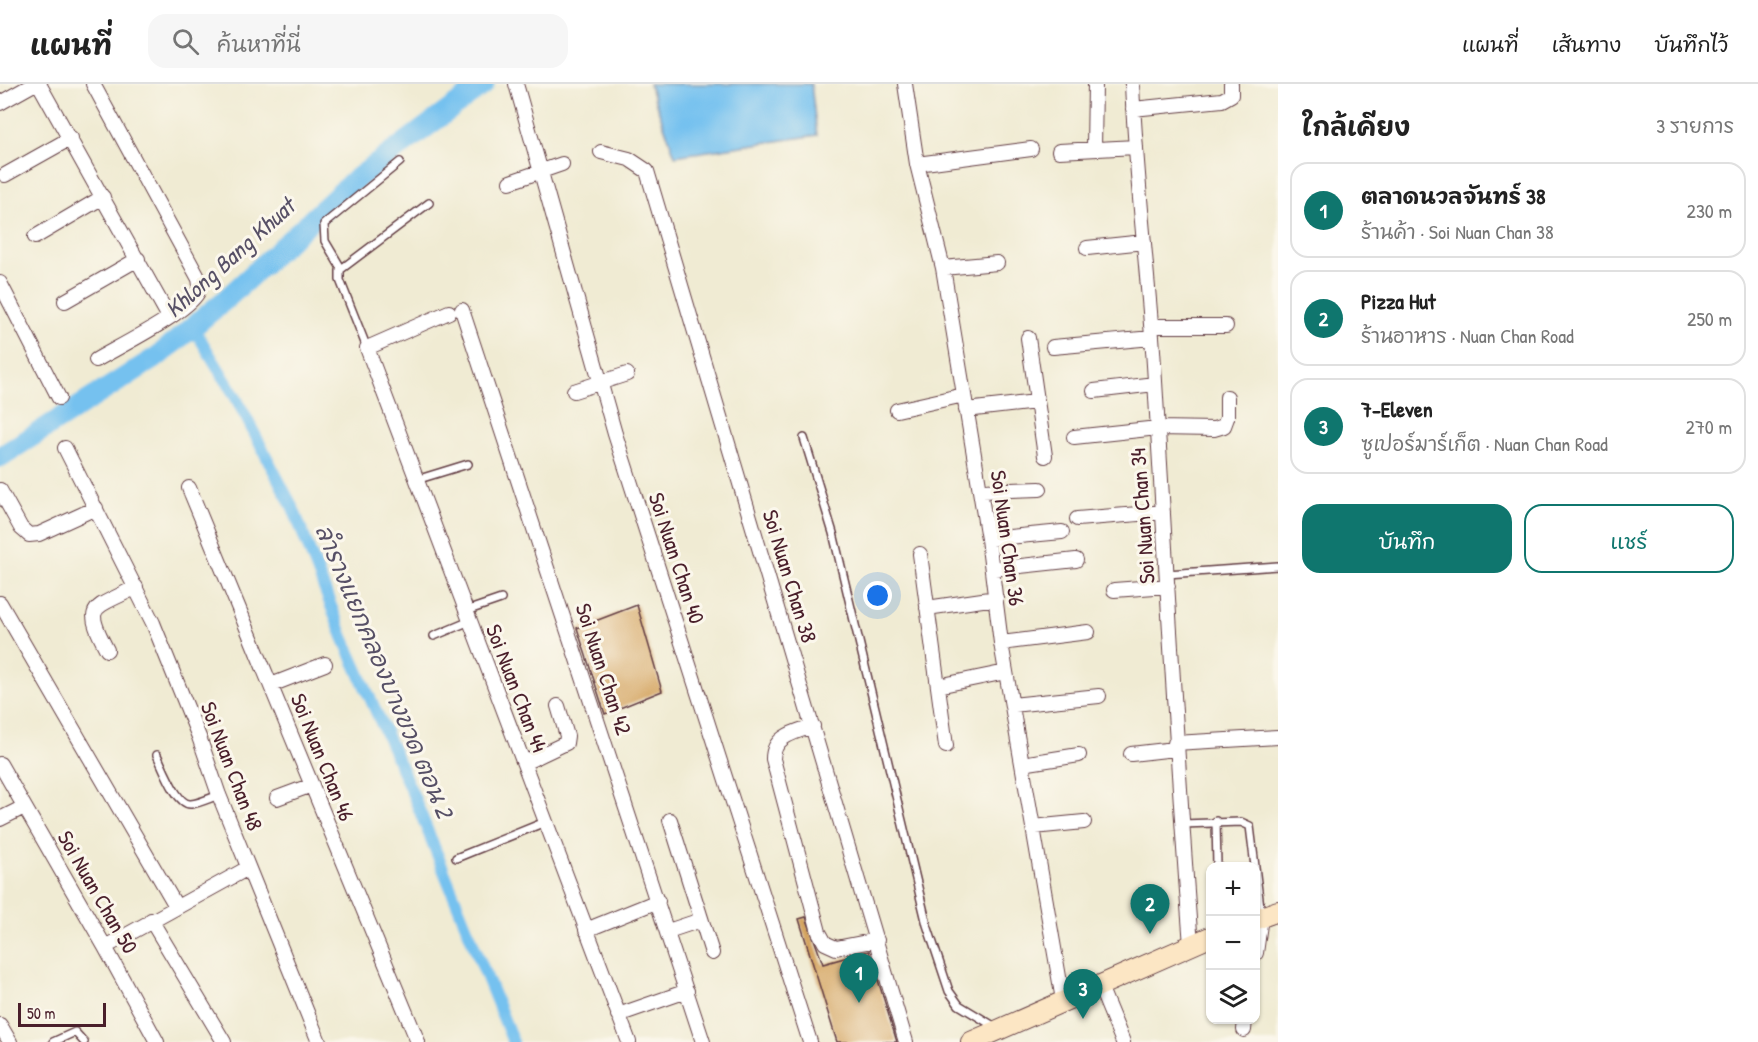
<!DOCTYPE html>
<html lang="th">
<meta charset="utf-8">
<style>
body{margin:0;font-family:"Patrick Hand","Playpen Sans Thai",sans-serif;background:#f6f6f6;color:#222}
.controls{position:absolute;right:18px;bottom:18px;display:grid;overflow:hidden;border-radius:12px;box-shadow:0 2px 4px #0004}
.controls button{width:54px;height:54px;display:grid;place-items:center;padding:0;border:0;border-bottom:2px solid #e0e0e0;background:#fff;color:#222;font:30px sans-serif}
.scale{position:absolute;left:18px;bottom:15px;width:88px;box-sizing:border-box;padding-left:6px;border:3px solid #4a1f2b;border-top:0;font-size:16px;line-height:21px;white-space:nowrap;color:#4a1f2b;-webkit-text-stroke:4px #fbf7ec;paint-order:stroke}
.you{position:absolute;left:878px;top:512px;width:21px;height:21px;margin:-15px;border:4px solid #fff;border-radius:50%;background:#1a73e8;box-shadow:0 0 0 9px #1a73e833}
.badge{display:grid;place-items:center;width:39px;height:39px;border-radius:50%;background:#0f766e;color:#fff;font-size:20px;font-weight:700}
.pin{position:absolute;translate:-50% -50px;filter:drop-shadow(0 2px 3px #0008)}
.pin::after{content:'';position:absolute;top:32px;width:21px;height:18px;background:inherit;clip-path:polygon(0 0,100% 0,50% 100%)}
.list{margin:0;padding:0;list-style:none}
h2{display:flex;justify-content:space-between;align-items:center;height:78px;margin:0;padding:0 24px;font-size:26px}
h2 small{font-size:20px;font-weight:400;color:#767676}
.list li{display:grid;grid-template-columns:39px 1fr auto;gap:18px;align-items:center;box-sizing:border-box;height:96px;margin:0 12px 12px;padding:0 12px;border:2px solid #e0e0e0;border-radius:18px}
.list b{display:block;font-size:22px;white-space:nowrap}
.list p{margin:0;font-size:20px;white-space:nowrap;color:#767676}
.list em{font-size:20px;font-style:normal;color:#767676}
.actions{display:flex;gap:12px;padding:18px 24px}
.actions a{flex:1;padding:14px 0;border:2px solid #0f766e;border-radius:18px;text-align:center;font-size:21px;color:#0f766e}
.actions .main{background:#0f766e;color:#fff}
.icon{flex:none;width:33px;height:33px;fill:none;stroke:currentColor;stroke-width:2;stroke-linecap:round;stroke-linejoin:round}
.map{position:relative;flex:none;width:1278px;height:958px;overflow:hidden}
header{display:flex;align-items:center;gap:36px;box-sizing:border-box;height:84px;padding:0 30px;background:#fff;border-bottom:2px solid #e0e0e0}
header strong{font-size:28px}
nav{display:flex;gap:33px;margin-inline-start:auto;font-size:21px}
.search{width:420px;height:54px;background:#f6f6f6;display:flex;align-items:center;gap:15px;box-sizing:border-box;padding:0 21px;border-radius:18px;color:#767676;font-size:22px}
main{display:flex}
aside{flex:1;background:#fff}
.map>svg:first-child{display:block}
.water{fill:#75c1ef;stroke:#60708d;stroke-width:1.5}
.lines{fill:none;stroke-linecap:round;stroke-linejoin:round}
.canal{stroke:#75c1ef;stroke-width:12}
.river{stroke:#75c1ef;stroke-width:21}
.building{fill:#d4a460}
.lane-casing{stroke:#633e44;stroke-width:10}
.street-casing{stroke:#633e44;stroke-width:16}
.secondary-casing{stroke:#633e44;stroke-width:22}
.lane{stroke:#fff;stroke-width:7}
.street{stroke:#fff;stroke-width:14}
.secondary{stroke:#fce6c4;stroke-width:20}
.labels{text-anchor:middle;stroke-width:6;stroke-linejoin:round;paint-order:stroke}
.street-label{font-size:22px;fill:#4a1f2b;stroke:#fbf7ec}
.water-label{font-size:24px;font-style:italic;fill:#575066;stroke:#fbf7ec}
</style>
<header>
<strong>แผนที่</strong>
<div class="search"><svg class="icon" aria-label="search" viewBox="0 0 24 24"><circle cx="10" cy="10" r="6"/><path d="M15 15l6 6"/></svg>ค้นหาที่นี่</div>
<nav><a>แผนที่</a><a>เส้นทาง</a><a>บันทึกไว้</a></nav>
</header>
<main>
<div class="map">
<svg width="1278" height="958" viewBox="0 0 1278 958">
<rect width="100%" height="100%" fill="#fbf7ec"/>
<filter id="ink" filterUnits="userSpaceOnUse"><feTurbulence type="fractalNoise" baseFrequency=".0167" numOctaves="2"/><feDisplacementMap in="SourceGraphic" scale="12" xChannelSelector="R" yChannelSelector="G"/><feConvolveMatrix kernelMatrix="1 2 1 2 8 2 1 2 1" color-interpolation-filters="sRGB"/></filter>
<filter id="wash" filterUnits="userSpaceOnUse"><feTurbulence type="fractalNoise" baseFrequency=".008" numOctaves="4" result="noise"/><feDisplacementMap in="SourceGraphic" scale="24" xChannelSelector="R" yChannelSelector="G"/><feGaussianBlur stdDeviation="1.35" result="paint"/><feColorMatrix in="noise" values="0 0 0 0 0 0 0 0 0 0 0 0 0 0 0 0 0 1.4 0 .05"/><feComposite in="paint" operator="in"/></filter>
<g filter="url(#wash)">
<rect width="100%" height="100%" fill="#f0ebd3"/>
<!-- water -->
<path class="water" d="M649 0H811L817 51 675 72Z"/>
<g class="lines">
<!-- canal -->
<path class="canal" d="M193 243 235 312 293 424 343 553 414 713 513 958"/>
<!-- river -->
<path class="river" d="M0 373 158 272 225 216 351 99 484 0"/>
</g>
<g id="blocks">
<!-- building -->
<path class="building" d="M637 521 662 607 605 630 577 544Z
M806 833 823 880 869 867 897 958H837L799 835Z"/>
</g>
</g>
<g filter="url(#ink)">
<use href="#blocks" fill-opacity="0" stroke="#633e44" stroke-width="1.5"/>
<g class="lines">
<!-- lane casing -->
<g class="lane-casing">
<path id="lane" d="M341 184 325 157 324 140 400 78
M367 264 340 196V186L429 119
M804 354 833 449 927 841 949 907 959 921 997 944
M416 396 468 380
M1167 490 1278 482
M466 527 501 515
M434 552 470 537
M157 671C163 683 177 722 191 720 200 719 210 714 219 711
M1216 737 1217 782
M1182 740 1241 738 1250 742 1261 831
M456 774 545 738
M53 958 75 948 84 958"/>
</g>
<!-- street casing -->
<g class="street-casing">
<path id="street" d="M39 0 169 233
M93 0 199 195C200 200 201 203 198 208 187 229 118 263 96 276
M516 0 615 350 810 958
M905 0 917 80 943 184 988 455 1001 559 1063 916
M1132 0C1136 94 1148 187 1154 281 1166 474 1176 668 1191 861
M0 19 34 0
M1133 25 1222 16 1231 11V0
M1094 65 1095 0
M1059 67 1136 63
M601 68 629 75 647 87 906 958
M917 80 1031 65
M5 91 71 54
M510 98 562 80
M35 153 103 113
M1087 164 1144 158
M943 184 997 179
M0 199 59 314
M65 217 138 175
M462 226 703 958
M449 228 367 264 629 958
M1151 242H1226
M1028 254 1045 372
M1053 263 1152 254
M574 307 627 290
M1094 307 1155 300
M897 326 964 311
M966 326 1036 318
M1074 353 1158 344 1214 345 1224 342 1227 334V313
M65 364 153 539 199 653 219 711 319 958
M189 404 418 958
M0 406 21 444 29 451 39 450 96 424
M981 407 1040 405
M1077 435 1163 428
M988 455 1062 448
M920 470 946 662
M992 485 1076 476
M1114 506 1168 502
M0 519 176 822
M927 524 996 514
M1001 559 1088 548
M107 566C82 519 94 526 136 503
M271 601 325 580
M938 602 1006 588
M1012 621 1099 612
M813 642C795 648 773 652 773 675L819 848 825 859 836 864 877 856
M1175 659 1278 653
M1131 670 1175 665
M524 679 566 659 567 652 558 622
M0 680 105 863 157 958
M1022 680 1079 671
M277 714 312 701
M0 735 24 723
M670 736 712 869
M1033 743 1084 738
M151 836 224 958
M586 846 658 817
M668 847 701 836
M105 863 248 784
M1256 869 1261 833
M1099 900 1123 958
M618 931 687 907
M0 941 10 958
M1244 946 1245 936"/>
</g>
<!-- secondary casing -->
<g class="secondary-casing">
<path id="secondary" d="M1256 835 1278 827
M971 958 1210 853"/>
</g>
<!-- lane -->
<use href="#lane" class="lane"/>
<!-- street -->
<use href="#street" class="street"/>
<!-- secondary -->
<use href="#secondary" class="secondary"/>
</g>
</g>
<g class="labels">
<!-- street labels -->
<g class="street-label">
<text transform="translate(1142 432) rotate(-94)" y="8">Soi Nuan Chan 34</text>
<text transform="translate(1008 454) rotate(82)" y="8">Soi Nuan Chan 36</text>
<text transform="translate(677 474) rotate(72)" y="8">Soi Nuan Chan 40</text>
<text transform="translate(790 492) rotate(73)" y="8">Soi Nuan Chan 38</text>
<text transform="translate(604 585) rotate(72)" y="8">Soi Nuan Chan 42</text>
<text transform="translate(517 604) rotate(69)" y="8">Soi Nuan Chan 44</text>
<text transform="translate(323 673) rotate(68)" y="8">Soi Nuan Chan 46</text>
<text transform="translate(232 682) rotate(69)" y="8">Soi Nuan Chan 48</text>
<text transform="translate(98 808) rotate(60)" y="8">Soi Nuan Chan 50</text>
</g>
<!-- water labels -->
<g class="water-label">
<text transform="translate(230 174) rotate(-42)" y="8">Khlong Bang Khuat</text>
<text transform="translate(384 587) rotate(67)" y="8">ลำรางแยกคลองบางขวด ตอน 2</text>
</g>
</g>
</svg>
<div class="controls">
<button>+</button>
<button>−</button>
<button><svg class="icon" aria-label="layers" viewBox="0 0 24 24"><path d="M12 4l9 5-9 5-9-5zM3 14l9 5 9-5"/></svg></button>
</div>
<div class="scale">50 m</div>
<div class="you"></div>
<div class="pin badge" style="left:859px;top:919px">1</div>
<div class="pin badge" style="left:1150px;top:850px">2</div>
<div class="pin badge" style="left:1083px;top:935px">3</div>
</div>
<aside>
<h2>ใกล้เคียง<small>3 รายการ</small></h2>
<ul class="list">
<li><span class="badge">1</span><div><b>ตลาดนวลจันทร์ 38</b><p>ร้านค้า · Soi Nuan Chan 38</p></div><em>230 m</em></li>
<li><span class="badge">2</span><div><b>Pizza Hut</b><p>ร้านอาหาร · Nuan Chan Road</p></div><em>250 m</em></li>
<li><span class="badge">3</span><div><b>7-Eleven</b><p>ซูเปอร์มาร์เก็ต · Nuan Chan Road</p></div><em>270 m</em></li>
</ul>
<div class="actions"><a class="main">บันทึก</a><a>แชร์</a></div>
</aside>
</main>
